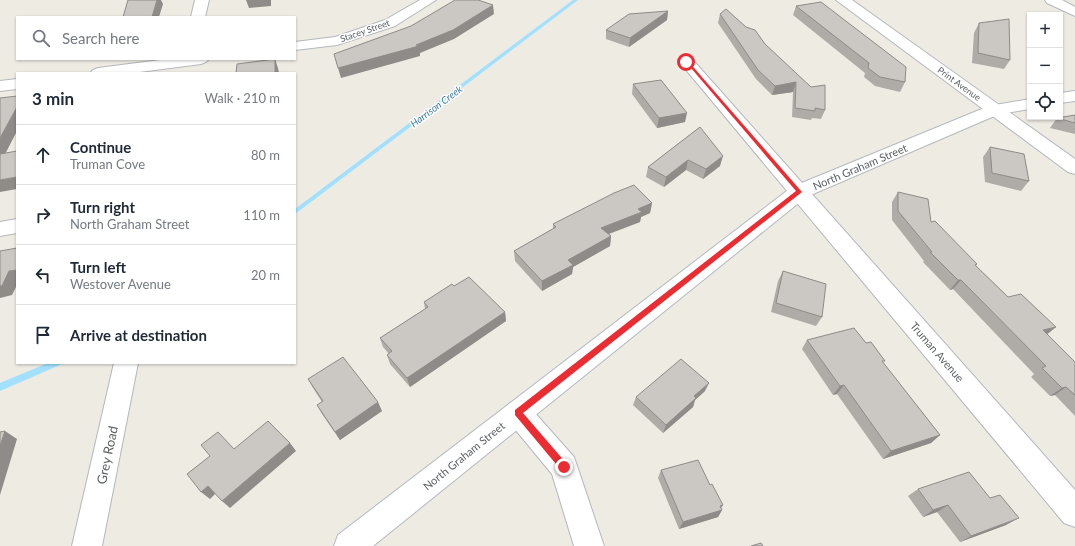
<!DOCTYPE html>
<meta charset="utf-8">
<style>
body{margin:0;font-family:Lato,sans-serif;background:#f6f6f7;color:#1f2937}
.controls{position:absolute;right:12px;top:12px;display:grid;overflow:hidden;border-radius:0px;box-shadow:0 1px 3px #0004}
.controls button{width:36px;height:36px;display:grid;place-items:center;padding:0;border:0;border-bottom:1px solid #e0e1e3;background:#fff;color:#1f2937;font:20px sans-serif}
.stop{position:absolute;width:12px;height:12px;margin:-9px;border:3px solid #ea2d32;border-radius:50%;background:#fff}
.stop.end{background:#ea2d32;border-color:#fff;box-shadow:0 1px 4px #0008}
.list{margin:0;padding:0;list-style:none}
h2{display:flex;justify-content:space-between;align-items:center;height:52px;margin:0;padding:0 16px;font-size:17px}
h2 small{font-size:13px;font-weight:400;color:#747a83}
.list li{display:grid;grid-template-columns:26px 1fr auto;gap:12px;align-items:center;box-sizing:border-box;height:60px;padding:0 16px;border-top:1px solid #e0e1e3}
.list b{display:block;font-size:15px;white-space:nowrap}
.list p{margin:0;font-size:13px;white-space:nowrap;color:#747a83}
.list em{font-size:13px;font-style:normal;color:#747a83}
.icon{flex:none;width:22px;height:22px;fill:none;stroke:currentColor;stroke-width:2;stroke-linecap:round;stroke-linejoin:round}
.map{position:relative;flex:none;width:1075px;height:546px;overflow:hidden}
.search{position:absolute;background:#fff;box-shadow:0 1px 3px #0004;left:16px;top:16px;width:280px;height:44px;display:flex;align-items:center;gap:10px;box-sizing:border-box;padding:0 14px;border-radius:0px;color:#747a83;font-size:15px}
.panel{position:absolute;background:#fff;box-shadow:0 1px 3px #0004;left:16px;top:72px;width:280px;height:292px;border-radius:0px}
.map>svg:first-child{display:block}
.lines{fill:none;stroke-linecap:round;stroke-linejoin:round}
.stream{fill:#a2e0ff;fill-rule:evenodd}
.minor-casing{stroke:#b4b7bb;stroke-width:2}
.secondary-casing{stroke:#b5b9be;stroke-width:2}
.minor{fill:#fff;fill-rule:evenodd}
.secondary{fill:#fff;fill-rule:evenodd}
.wall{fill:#afaba7}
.shaded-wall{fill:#8e8b88}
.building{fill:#cbc7c2;stroke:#8e8b88}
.route{fill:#ea2d32}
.labels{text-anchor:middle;stroke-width:3;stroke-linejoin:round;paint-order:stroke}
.far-street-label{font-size:9px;fill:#5b6064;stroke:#fff}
.far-water-label{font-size:10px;font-style:italic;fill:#3c7ca9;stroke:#fff}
.street-label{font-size:11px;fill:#5b6064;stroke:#fff}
.near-street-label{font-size:13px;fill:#5b6064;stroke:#fff}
</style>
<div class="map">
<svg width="1075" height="546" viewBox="0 0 1075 546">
<rect width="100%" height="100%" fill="#eeebe3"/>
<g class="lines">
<!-- stream -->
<path class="stream" d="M573 0H578L295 214V209Z
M48 363H61L60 365 0 391V383Z"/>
<!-- minor casing -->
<g class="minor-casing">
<path id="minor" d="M195 0H209L205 17H191Z
M420 0H436L395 26 337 45 295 50V42L335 37 385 20Z
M836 0H852L1075 159V174L1068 172Z
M1045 0H1062L1075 7V16L1047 3Z
M687 57 692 59 1075 490V527L1064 523 682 65 679 62 682 59Z
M168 59H209L206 62 201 64 132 73H90L93 70 98 68Z
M17 79V89L0 91V81Z
M17 219V233L0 236V222Z
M114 363H138L102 546H72Z
M518 401 527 404 574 457 604 546H574L552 474 509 422 505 413 509 404Z"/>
</g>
<!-- secondary casing -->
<g class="secondary-casing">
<path id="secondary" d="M1075 91V101L1060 103V93Z
M1030 99V109L999 114 806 197 373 546H334L338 535 792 187 989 106Z"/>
</g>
<!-- minor -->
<use href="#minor" class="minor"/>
<!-- secondary -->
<use href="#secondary" class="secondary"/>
</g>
<!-- wall -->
<path class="wall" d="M796 6 905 82 900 92 875 86 864 77 865 73 793 15Z
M668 11 667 20 629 47 606 39V30Z
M720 14 746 27 765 44 825 110 821 119 812 118 811 120 792 117 793 92 772 95 756 79 718 23Z
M979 23 1010 60 1004 69 972 63 974 33Z
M633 84 685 122 657 128 632 94Z
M1075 115V134L1050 128 1057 118Z
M700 127 720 166 703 179 686 170 664 187 646 177 648 167Z
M990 147 1029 181 1021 191 985 182 983 157Z
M898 192 977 264 976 266 1008 297 1056 327 1047 334 1075 362V416L1055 395 1050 396 1031 377 1034 374 953 289 950 290 923 262 924 261 892 220V202Z
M652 203 650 213 641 217 640 222 609 234 611 236 610 246 573 267 572 274 542 291 515 261 514 251 553 229V224Z
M783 271 822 317 816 326 771 312 778 281Z
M454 286 505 312 506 321 410 387 390 364 387 355 389 354 383 347 380 338 425 309 424 302Z
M807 340 866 343 883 363 940 435 931 443 883 459 837 394 833 395 802 349Z
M308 379 382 411 340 440 322 414 317 405 322 402 313 388Z
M705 391 695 400 693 407 663 433 633 405 636 397Z
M661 470 721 508 722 510 718 517 679 529 658 478Z
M918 489 1006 525 960 542 937 512 923 517 908 496Z"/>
<!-- shaded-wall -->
<path class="shaded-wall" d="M157 0H161L163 4 159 17H152Z
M246 0H271V6L249 8Z
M493 5 494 14 454 39 420 53V56L341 78 338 68 416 45Z
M668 11 667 20 629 47 630 38Z
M275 59 278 68 279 73H275Z
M796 82 793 92 772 95 775 86Z
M17 107V131L0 164V138Z
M687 113 685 122 657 128 659 118Z
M723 156 720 166 703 179 706 169Z
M688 160 686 170 664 187 666 177Z
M17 177V189L0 192V180Z
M652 203 650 213 641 217 640 222 600 237 601 228 638 209Z
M611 236 610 246 573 267 572 274 542 291V281L568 260Z
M17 270V285L12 295 0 298V286L9 271Z
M958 280H961L953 289 950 290Z
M505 312 506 321 410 387 407 378Z
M1056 327 1045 336 1043 330Z
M709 383 705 391 695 400 693 407 663 433 666 425 694 396Z
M844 385 837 394 833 395 840 386Z
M1066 387 1055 395 1050 396 1062 388Z
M378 402 382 411 340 440 335 432Z
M5 431 17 439 0 495V446Z
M940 435 931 443 883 459 891 451Z
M290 443 296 451 230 508 222 501Z
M208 486 216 493 210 499 201 492Z
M723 505 719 511 722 510 718 517 679 529 683 522Z
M948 505 937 512 923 517 933 510Z
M1019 518 1006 525 960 542 971 536Z"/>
<!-- building -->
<path class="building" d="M128 0H157L152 17H123Z
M455 0H478L493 5 453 30 416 45 419 46 338 68 334 54 411 26Z
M821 2 906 67 905 82 880 77 868 68 869 63 796 6Z
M726 9 746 27 755 30 765 44 811 87 825 85V110L815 108V111L795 108 796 82 775 86 758 70 720 14Z
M668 11 630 38 606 30 629 14Z
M1009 19 1010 60 978 53 979 23Z
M275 59V73H236L237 64Z
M661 80 687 113 659 118 633 84Z
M17 96V107L0 138V98Z
M1075 115V123L1057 118Z
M700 127 723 156 706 169 688 160 666 177 648 167Z
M990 147 1024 154 1029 181 992 173Z
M17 151V177L0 180V154Z
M634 185 652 203 638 209 642 212 601 228 611 236 568 260 573 265 542 281 514 251 556 227 553 224 614 193Z
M898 192 928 199 931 222 935 221 977 264 975 265 1008 297 1021 294 1056 327 1043 330 1075 362V395L1066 387 1062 388 1042 368 1046 366 961 280H958L930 252H932L898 211Z
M17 248V270L9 271 2 286H0V251Z
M783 271 826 284 822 317 776 303Z
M469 277 505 312 407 378 387 355 392 351 380 338 428 307 424 302 452 284 454 286Z
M854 328 866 343 871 342 885 361H882L940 435 891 451 844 385 840 386 807 340Z
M343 357 378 402 335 432 317 405 323 401 308 379Z
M681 359 709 383 694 396 696 398 666 425 636 397Z
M268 421 290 443 222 501 208 486 201 492 187 474 210 456 201 445 218 432 234 449Z
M5 431 0 446V432Z
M698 460 710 485 712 484 723 505 720 506 722 510 683 522 661 470Z
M969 472 990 498 1000 495 1019 518 971 536 948 505 933 510 918 489Z
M761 543 763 546H751Z"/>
<!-- route -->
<path class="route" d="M685 61H688L802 192 523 413 567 464 568 467 564 471 561 470 515 415V410L796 191Z"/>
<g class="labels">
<!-- far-street labels -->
<g class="far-street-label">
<text transform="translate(365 31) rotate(-19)" y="3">Stacey Street</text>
<text transform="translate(959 84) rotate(36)" y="3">Print Avenue</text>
</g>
<!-- far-water labels -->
<g class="far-water-label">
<text transform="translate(436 106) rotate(-37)" y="4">Harrison Creek</text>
</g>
<!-- street labels -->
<g class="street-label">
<text transform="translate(860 167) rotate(-23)" y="4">North Graham Street</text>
<text transform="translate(937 352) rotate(49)" y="4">Truman Avenue</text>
<text transform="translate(464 456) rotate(-39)" y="4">North Graham Street</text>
</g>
<!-- near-street labels -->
<g class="near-street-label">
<text transform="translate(107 455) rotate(-78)" y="5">Grey Road</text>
</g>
</g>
</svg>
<div class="controls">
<button>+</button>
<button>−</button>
<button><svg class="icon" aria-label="locate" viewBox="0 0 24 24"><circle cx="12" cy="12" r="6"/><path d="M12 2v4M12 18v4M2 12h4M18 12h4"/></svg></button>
</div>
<div class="stop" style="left:686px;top:62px"></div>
<div class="stop end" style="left:564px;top:467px"></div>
<div class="search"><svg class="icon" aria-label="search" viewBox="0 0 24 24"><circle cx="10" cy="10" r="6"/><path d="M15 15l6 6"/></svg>Search here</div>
<section class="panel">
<h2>3 min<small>Walk · 210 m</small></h2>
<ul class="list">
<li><svg class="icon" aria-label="ahead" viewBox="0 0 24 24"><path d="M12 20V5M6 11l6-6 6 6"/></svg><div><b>Continue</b><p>Truman Cove</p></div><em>80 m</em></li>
<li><svg class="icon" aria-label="right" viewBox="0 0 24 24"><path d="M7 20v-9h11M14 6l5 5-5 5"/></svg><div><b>Turn right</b><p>North Graham Street</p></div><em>110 m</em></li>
<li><svg class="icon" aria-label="left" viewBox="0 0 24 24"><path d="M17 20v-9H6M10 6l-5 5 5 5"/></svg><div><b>Turn left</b><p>Westover Avenue</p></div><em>20 m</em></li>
<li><svg class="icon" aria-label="arrive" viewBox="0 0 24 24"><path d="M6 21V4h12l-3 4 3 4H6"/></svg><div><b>Arrive at destination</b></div></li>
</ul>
</section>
</div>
